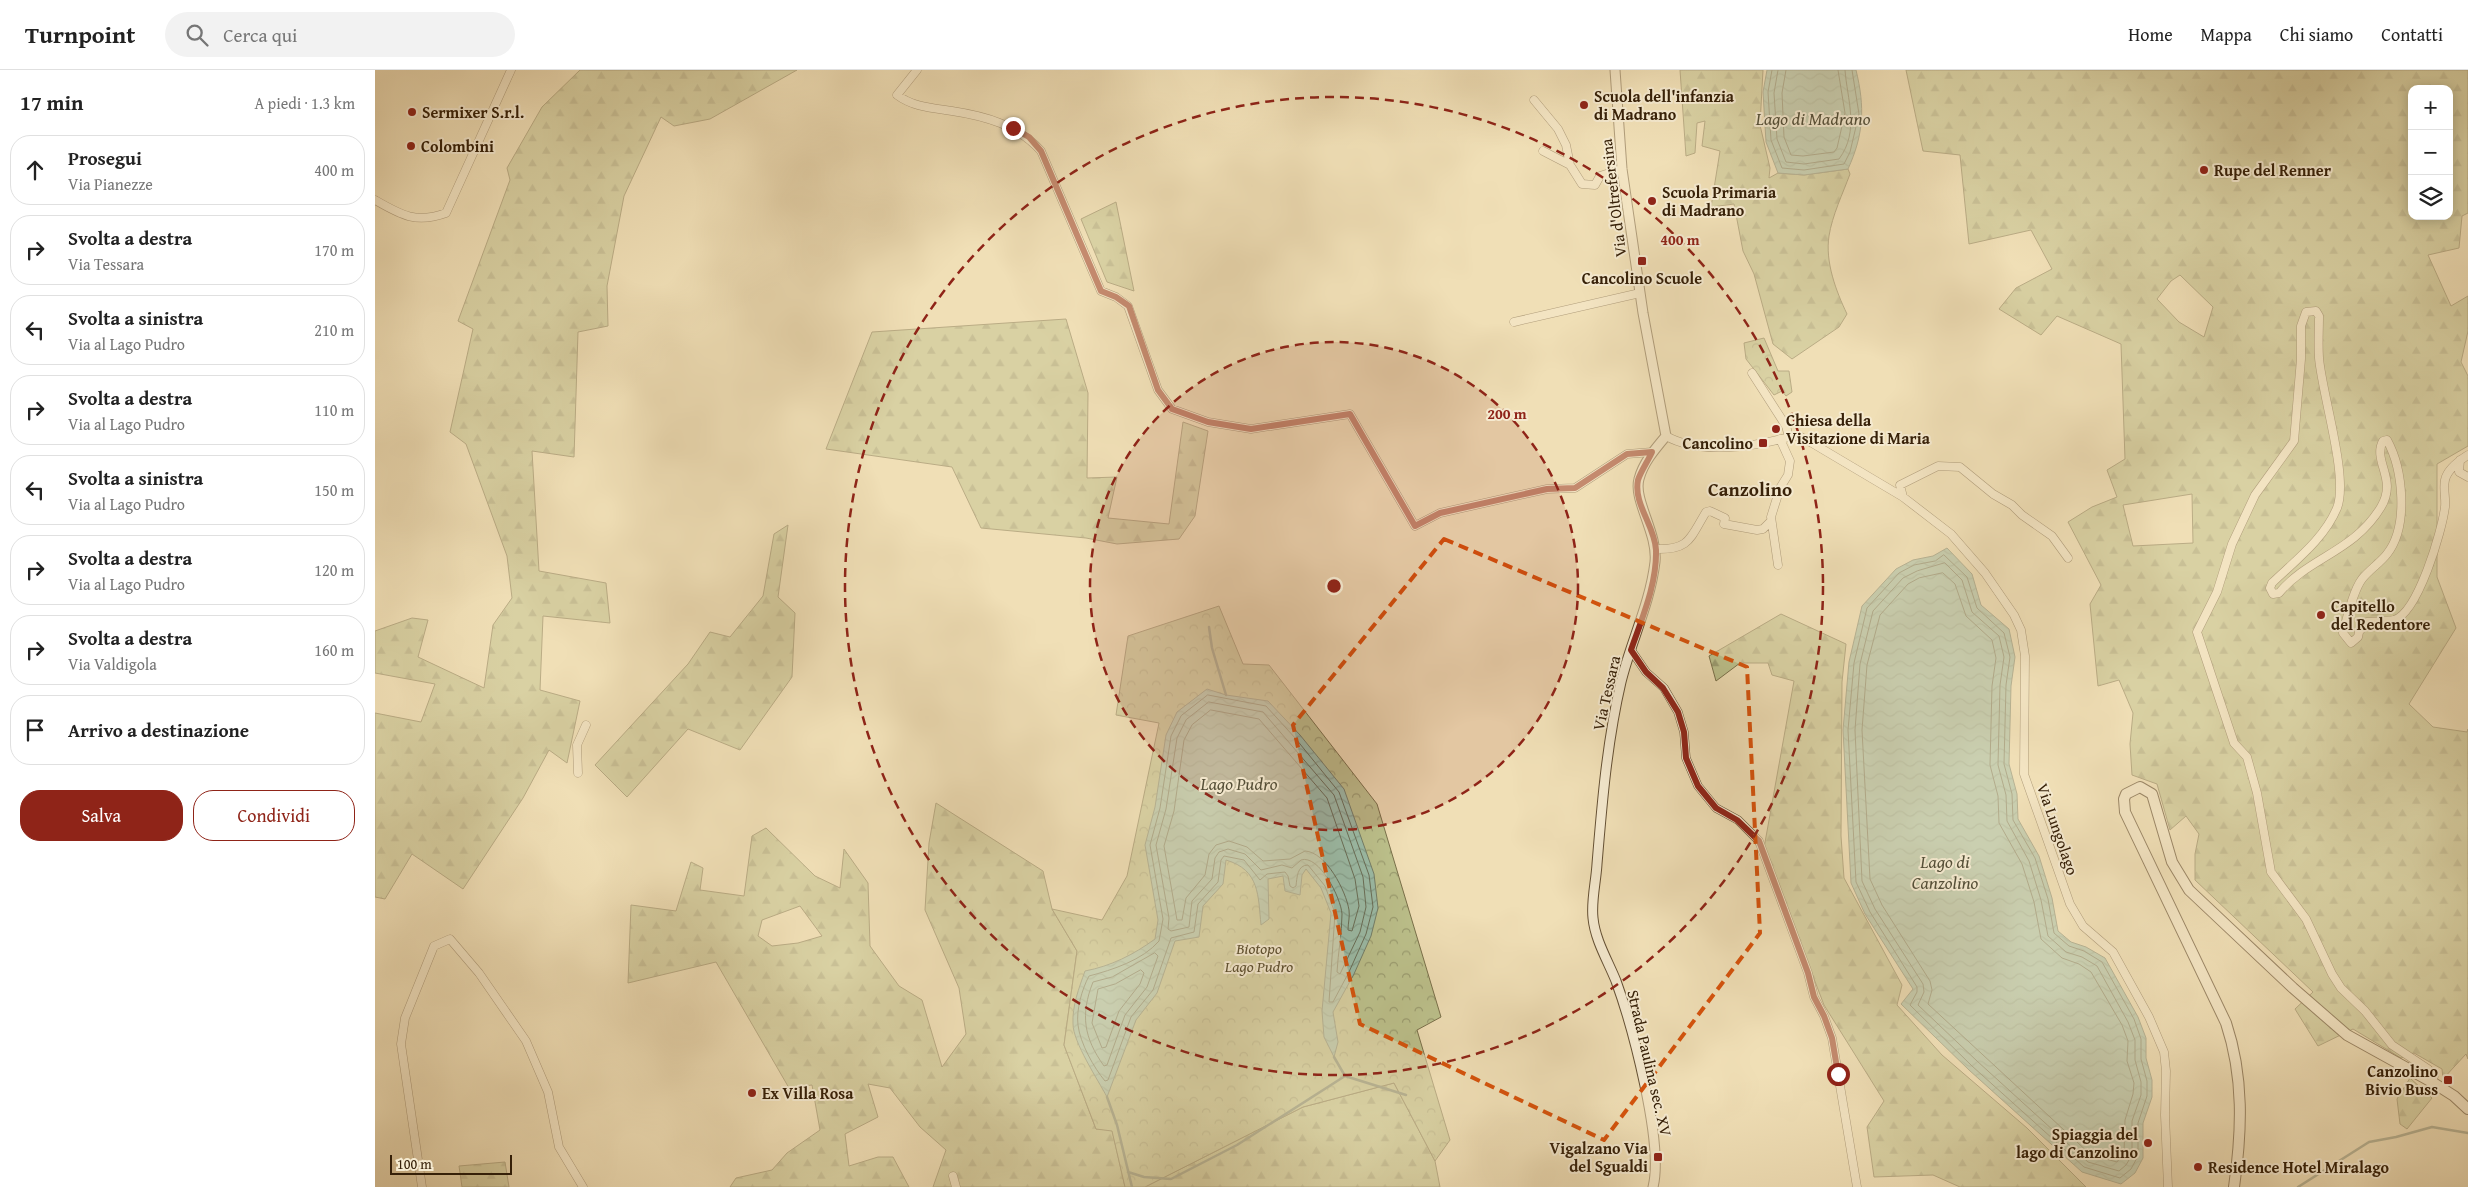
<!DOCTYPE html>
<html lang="it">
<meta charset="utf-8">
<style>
body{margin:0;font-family:"Gentium Book Plus",serif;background:#f2f2f2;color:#222}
.controls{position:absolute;right:15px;top:15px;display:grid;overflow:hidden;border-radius:10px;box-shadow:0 2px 12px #0003}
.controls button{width:45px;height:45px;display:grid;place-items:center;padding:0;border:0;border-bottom:1px solid #e0e0e0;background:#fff;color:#222;font:25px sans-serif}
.scale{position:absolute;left:15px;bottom:12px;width:122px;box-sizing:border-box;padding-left:5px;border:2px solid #362008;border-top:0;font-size:14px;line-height:18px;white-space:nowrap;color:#362008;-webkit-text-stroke:4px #f5ead0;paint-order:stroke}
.stop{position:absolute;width:15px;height:15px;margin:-11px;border:4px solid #8f2418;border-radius:50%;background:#fff}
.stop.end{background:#8f2418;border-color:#fff;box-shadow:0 1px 5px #0008}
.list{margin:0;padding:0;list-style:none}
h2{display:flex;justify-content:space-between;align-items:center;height:65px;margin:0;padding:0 20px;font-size:21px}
h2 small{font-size:16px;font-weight:400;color:#767676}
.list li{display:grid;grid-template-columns:32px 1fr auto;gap:15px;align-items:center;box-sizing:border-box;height:70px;margin:0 10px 10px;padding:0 10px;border:1px solid #e0e0e0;border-radius:20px}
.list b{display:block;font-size:19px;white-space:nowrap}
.list p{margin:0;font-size:16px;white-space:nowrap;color:#767676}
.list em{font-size:16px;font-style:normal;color:#767676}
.actions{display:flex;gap:10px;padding:15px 20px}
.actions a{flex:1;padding:11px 0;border:1px solid #8f2418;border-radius:20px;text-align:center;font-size:18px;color:#8f2418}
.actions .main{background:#8f2418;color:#fff}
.icon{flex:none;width:28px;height:28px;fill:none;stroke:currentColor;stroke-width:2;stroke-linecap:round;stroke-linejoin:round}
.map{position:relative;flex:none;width:2093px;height:1117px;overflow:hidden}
header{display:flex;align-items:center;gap:30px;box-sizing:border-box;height:70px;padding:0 25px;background:#fff;border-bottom:1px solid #e0e0e0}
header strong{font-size:24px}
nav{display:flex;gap:28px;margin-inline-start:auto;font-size:18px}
.search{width:350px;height:45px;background:#f2f2f2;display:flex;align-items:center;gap:12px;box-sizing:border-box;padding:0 18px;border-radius:28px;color:#767676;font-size:19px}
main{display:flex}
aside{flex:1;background:#fff}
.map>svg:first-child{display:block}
.forest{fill:url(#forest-firs);stroke:#79704a;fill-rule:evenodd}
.park{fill:url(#park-crowns);stroke:#79704a}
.water{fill:url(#water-waves);stroke:#737e69}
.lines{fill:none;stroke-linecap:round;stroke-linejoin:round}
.shore{stroke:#686e58;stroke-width:1}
.stream{stroke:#737e69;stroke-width:2.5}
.minor-casing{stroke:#645034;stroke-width:9}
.tertiary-casing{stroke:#645034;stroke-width:11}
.secondary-casing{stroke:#362008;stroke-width:12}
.minor{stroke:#f5ead0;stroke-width:8}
.tertiary{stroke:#f5ead0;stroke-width:9}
.secondary{stroke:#f5ead0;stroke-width:10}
.route{stroke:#8f2418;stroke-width:6}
.marked{fill:none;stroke:#d6530c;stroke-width:4;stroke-dasharray:10 6;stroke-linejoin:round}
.ring{fill:none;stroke:#8f2418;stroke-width:2.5;stroke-dasharray:9 6}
.poi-dot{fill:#8f2418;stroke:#f5ead0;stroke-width:2}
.labels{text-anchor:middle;stroke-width:4;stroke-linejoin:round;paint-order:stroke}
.poi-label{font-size:16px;font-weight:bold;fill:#362008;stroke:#f5ead0;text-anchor:start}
.street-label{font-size:16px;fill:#362008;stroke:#f5ead0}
.park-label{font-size:16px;font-style:italic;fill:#5e5030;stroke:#f5ead0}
.water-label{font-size:18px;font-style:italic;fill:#544f38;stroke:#f5ead0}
.quarter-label{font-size:19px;font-weight:bold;fill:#362008;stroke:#f5ead0}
.centre{fill:#8f2418;stroke:#f5ead0;stroke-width:2.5}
.ring-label{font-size:15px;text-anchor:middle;font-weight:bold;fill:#8f2418;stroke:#f5ead0;stroke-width:4;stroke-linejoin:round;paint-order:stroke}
</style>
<header>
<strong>Turnpoint</strong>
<div class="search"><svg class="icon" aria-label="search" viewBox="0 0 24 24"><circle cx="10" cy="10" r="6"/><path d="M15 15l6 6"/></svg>Cerca qui</div>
<nav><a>Home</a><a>Mappa</a><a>Chi siamo</a><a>Contatti</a></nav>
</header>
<main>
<aside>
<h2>17 min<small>A piedi · 1.3 km</small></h2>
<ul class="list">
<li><svg class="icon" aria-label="ahead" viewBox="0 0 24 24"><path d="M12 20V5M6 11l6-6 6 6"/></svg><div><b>Prosegui</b><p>Via Pianezze</p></div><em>400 m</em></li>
<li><svg class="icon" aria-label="right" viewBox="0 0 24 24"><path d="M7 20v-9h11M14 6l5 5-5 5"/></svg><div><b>Svolta a destra</b><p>Via Tessara</p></div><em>170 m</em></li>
<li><svg class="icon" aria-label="left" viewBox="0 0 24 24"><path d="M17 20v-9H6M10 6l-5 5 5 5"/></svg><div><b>Svolta a sinistra</b><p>Via al Lago Pudro</p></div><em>210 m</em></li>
<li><svg class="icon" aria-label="right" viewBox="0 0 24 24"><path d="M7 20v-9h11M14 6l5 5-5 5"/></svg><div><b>Svolta a destra</b><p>Via al Lago Pudro</p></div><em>110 m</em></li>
<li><svg class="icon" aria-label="left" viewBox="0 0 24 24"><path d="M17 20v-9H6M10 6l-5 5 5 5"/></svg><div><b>Svolta a sinistra</b><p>Via al Lago Pudro</p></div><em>150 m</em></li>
<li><svg class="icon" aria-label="right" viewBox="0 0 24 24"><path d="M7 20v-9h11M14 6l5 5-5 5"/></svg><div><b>Svolta a destra</b><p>Via al Lago Pudro</p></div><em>120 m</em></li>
<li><svg class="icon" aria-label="right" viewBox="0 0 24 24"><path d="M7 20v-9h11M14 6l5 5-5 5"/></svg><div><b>Svolta a destra</b><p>Via Valdigola</p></div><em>160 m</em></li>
<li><svg class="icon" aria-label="arrive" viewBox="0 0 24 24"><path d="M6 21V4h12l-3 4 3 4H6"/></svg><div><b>Arrivo a destinazione</b></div></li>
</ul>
<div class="actions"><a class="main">Salva</a><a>Condividi</a></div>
</aside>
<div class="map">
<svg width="2093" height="1117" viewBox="0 0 2093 1117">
<defs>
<pattern id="forest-firs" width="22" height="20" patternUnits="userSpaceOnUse" patternTransform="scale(1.25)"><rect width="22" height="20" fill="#bcc18c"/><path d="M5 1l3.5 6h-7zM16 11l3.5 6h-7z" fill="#9a9c70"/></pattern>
<pattern id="park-crowns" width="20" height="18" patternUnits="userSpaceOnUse" patternTransform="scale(1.25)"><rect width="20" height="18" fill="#bcc18c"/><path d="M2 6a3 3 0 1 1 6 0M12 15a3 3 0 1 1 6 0" fill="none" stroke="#9a9c70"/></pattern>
<pattern id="water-waves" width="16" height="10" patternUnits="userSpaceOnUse" patternTransform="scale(1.25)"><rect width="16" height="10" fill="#9bbda9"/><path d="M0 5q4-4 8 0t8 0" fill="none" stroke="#86a290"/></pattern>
</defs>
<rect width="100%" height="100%" fill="#f0dfb6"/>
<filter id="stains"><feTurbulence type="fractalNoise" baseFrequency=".004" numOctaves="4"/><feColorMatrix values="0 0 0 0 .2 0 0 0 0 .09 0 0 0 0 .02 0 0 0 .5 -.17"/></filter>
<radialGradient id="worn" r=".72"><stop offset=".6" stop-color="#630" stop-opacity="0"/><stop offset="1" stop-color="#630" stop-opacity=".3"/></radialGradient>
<!-- forest -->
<path class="forest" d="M205 0H422L335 49 299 56 286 47 249 126 232 216 233 256 203 262 199 387 157 381 164 501 231 513 235 553 168 546 165 620 205 631 192 693 174 680 148 728 88 819 37 784 10 829 0 827V643L46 652 60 614 0 603V561L37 548 53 550 43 587 109 618 118 555 137 528 132 486 91 374 75 362 98 259 83 251 135 110 132 98 167 37Z
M1305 0H1388L1385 55 1395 98 1394 108 1403 103 1429 105 1473 99 1475 104C1468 123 1457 146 1454 166 1450 192 1461 221 1472 244L1464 257 1417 289 1398 274 1379 204 1368 181 1359 134 1336 137 1345 81 1327 76 1330 51 1322 53 1320 83 1311 86Z
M1531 0H2093V143L2087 146 2084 178 2053 185 2076 236 2093 226V261L2086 292 2093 306V376L2062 394V507L2081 558 2034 634 2058 657 2092 662 2093 659V989L2091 984 2068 1009 2067 999 2039 983 2026 988 1978 959 1943 976 1920 939 1938 922 1820 810V784L1824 764 1811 746 1795 760 1782 714 1757 705 1755 674 1758 643 1744 610 1723 616 1715 534 1726 515 1693 452 1717 437 1742 427 1732 400 1750 389 1746 274 1682 246 1666 265 1624 239 1641 218 1677 199 1656 160 1594 174 1585 85 1548 81ZM2037 19H2074V146H2037ZM1805 205 1838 237 1829 267 1804 252 1782 229 1796 211ZM1817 424 1818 473 1758 476 1748 435Z
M741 132 759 221 732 212 706 149Z
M691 249 713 323 712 408 742 407 733 448 794 454 808 352 833 361 820 446 804 469 742 474 711 468 606 458 577 397 451 379 497 262Z
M413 455 403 527 420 543 417 607 365 680 313 659 252 727 220 695 313 594 335 562 355 567 388 526 399 464Z
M1406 544 1471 574 1467 612 1466 766 1469 808 1527 915 1522 935 1567 985 1652 1058 1711 1117H1585L1558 1105 1499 1107 1492 1057 1509 1031 1449 935 1389 778 1419 611 1397 605 1393 593H1365L1341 611 1334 586Z
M561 733 668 801 677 839 702 881 689 975 721 1059 737 1060 750 1117H558L571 1080 545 1057 515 1018 493 1014 503 1047 470 1064 474 1096 503 1087H518L534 1117H355L361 1108 397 1100 412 1083 445 1060 437 1015 414 1018 341 892 253 913 256 835 301 841 316 792 328 798 325 820 369 826 377 766 391 758 440 806 465 818 469 779 493 813 495 876 524 916 547 930 567 997 591 964 584 918 550 840 554 773ZM425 836 447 866 423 873 397 876 383 866 387 850Z
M2035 1008 2057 1028 2032 1059 2025 1054 2022 1029Z
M1019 1013 1060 1091 1065 1117H770L928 1037Z
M130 1092 134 1117H87L84 1096Z"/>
<!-- park -->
<path class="park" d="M1389 268 1403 301H1414L1417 322 1411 326 1407 321 1399 325 1371 289 1369 273Z
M844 536 868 594 894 595 1002 734 1066 947 1042 960 1075 1070 1060 1091 1019 1013 928 1037 770 1117H750L737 1061 721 1059 689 975 702 881 677 839 727 850 752 806 784 653 741 645 753 566Z"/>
<!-- water -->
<path class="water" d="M1392 0H1481C1490 37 1489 64 1473 99L1429 105 1403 103 1391 72 1388 22Z
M1572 478 1597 504 1606 535 1634 559 1640 587 1636 616 1634 694 1642 724 1643 749 1664 786 1677 828 1683 861 1696 872 1711 877 1730 888 1763 947 1771 968V988L1777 1010V1027L1768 1053V1088L1760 1103 1746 1114 1707 1102 1594 1000 1526 934 1538 919 1490 844 1476 813 1468 660 1474 592 1487 536 1521 499 1538 490 1558 486Z
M832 619 851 625 893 631 925 665 969 719 999 804 1003 838 996 866 979 904 958 942 963 972 959 987 949 967 947 941 956 843 946 818 931 799 927 805 925 825 910 821 908 806 893 809 894 849 886 855C883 826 885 800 851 790L848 814 828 836 824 867 800 871 782 923 761 950 732 1027C723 1010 698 972 698 954 697 936 704 918 710 901 736 896 758 885 780 869L783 850 770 775 780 737 791 665 802 642Z"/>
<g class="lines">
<!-- shore -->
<path class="shore" d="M1397 0 1393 22 1396 70 1407 98 1429 100 1469 94 1475 82 1484 44 1477 0
M1403 0 1399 23 1402 69 1411 92 1429 94 1464 89C1485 61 1472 29 1470 0
M1411 0 1407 23 1409 67 1416 85 1428 86 1459 82 1462 78 1470 43 1463 0
M1569 485 1592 507 1602 538 1629 563 1635 587 1631 615 1629 694 1637 724 1638 750 1660 788 1673 829 1679 863 1694 876 1709 881 1727 892 1759 949 1766 969V989L1772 1011V1026L1763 1053V1086L1756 1099 1745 1108 1709 1097 1597 996 1535 935 1542 922V917L1495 842 1481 812 1473 660 1479 593 1492 538 1524 503 1539 495 1560 491Z
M1570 493 1587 510 1597 542 1624 566 1629 587 1625 615 1623 695 1631 725 1632 751 1654 791 1666 830 1673 866 1691 882 1707 887 1722 896 1753 952 1760 970V990L1766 1012V1025L1757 1051V1085L1751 1095 1744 1101 1713 1092 1602 991 1543 935 1549 922 1548 914 1500 839 1487 811 1480 660 1485 594 1498 541 1528 508 1542 501Z
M1568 503 1580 514 1591 546 1617 570 1621 588 1617 616 1615 695 1623 726 1624 753 1647 794 1659 832 1666 869 1687 888 1704 894 1716 902 1747 955 1753 971 1752 991 1759 1013 1758 1024 1750 1050 1749 1083 1742 1092 1716 1085 1553 934 1557 920 1555 911 1507 835 1495 809 1487 660 1492 595 1505 545 1533 514 1544 508Z
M833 625 891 636 921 669 964 722 994 805 998 837 991 864 974 902 958 932H954L960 843 950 816 933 795C922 795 922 808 921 816L918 818 915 816 913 806 910 802 892 804 885 810 869 790 849 786 846 790 843 812 823 834 819 862 796 868 778 920 756 947 733 1010 730 1011C719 998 705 973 703 955 701 940 707 919 714 906 737 900 768 890 784 871L788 849 775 775 785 738 796 666 806 646Z
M834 632 888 642 959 725 988 807 991 837 985 862 965 904 962 902C963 883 967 863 967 844 966 828 944 784 926 790L917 798 907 795 886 800 870 784 853 779 844 782 840 788 837 809 817 831 814 857 796 861 793 859 794 848 781 775 791 739 802 668 811 650Z
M836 640 884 649 952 728 980 809 984 836 977 861 973 860C973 853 975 847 974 840 971 821 951 782 930 781L915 789 888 791 872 777 854 771 841 775 834 784 830 805 811 828 807 850H802L789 776 799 741 809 670 817 655Z
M780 883 783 886 772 917 750 945 732 995 729 996C709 968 705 945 718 912L737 907Z
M766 900 769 903 765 914 744 941 731 977 727 978 717 953 723 919 740 914Z"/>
<!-- stream -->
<path class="stream" d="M834 557 837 578 851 625
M959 987 970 1006 1031 1025
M732 1027 742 1055 757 1117
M753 1102 769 1107 796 1109 862 1075 970 1006
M1923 1117 1994 1072 2021 1067 2057 1057 2093 1063"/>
<!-- minor casing -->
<g class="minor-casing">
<path id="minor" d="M542 0 522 25C538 37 557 38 577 41 610 46 643 55 666 81L726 221 741 227 753 236 783 320 797 339 833 352 876 359 975 344 1040 456 1065 443 1172 419 1200 418 1252 384 1277 382
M1159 30 1183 59 1191 75 1195 95 1207 114 1220 115 1225 106 1247 99
M1168 81 1195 95
M0 130C26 145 41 154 71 143L136 0
M1139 252 1265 223
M1377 303 1411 356 1414 367
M1291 366C1325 385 1378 377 1414 367L1424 366 1437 373 1528 427 1576 464 1610 503 1639 545 1646 560 1650 586 1649 704 1695 834 1708 856 1738 882 1774 947 1789 982 1791 1001 1790 1045 1793 1117
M2085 390 2084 402 2093 407
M1528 427 1525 415 1563 396 1585 397 1618 424 1637 435 1647 445 1677 466 1693 488
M1281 479C1315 480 1315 468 1331 442L1335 441 1350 448 1349 454 1382 460 1388 459 1395 452
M1403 495 1396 447 1405 418 1413 405 1415 391 1405 369
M1256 580 1271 602 1289 618 1303 642 1309 662 1311 688 1323 716 1341 738 1363 750 1384 771 1433 903 1439 927 1449 946 1457 968 1482 1117
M203 703 202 675 211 655
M2057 1012 2059 1006 2053 999 2017 975 1990 941 1966 918 1957 904 1931 849 1896 802 1882 723 1872 687 1859 673 1822 562 1842 522 1857 474 1880 425 1919 371 1926 289V256L1931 242 1941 241 1944 246C1944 260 1943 274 1944 288 1947 324 1974 408 1962 438 1949 469 1921 490 1897 513L1895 518 1898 524 1904 523C1934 487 1979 482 2006 437 2023 409 1997 391 2008 371L2012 370C2028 399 2034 456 2012 484 2005 493 1994 500 1987 509 1978 521 1972 548 1968 563L1976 573 1983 567 1984 562 1992 552C2000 551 2011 552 2019 550 2043 543 2067 461 2070 437 2071 428 2068 419 2070 410 2072 400 2085 390 2093 385
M578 1106 581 1117
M47 1117 26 974 30 948 59 876 75 869 104 903 151 971 173 1022 184 1077 208 1117"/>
</g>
<!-- tertiary casing -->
<g class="tertiary-casing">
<path id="tertiary" d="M1240 0 1247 99 1268 243 1291 366C1280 379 1268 393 1264 409 1258 430 1283 463 1280 492 1275 534 1256 571 1246 612 1232 672 1227 733 1222 794 1221 812 1216 831 1218 848 1220 870 1233 891 1241 911 1257 955 1289 1073 1278 1117"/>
</g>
<!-- secondary casing -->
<g class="secondary-casing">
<path id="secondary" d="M1859 1117C1867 1061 1869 1007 1851 953L1750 742 1749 729 1751 724 1765 717 1777 724 1797 792 1814 820 1918 918 1972 965 2057 1012 2079 1026 2093 1039"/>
</g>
<!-- minor -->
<use href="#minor" class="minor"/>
<!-- tertiary -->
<use href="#tertiary" class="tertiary"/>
<!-- secondary -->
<use href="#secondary" class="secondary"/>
</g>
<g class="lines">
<!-- route -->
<path class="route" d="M638 58 654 67 666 81 726 221 741 227 754 236 783 320 797 339 833 352 876 359 975 344 1040 456 1065 443 1172 419 1200 418 1252 384 1277 382C1273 391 1266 401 1263 410 1258 434 1280 456 1281 480 1282 514 1267 548 1256 580L1271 602 1288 618 1303 642 1309 662 1311 688 1323 716 1341 738 1362 750 1384 771 1433 903 1439 927 1449 946 1457 968 1463 1004"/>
</g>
<!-- marked area -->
<path d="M0 0H2093V1117H0ZM1069 469 1372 597 1385 863 1229 1070 985 954 918 655Z" fill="#f0dfb6" fill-opacity=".55" fill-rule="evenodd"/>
<path class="marked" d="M1069 469 1372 597 1385 863 1229 1070 985 954 918 655Z"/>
<!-- distance rings -->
<circle cx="959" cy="516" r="244" fill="#8f2418" fill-opacity=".12"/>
<g class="ring">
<circle cx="959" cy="516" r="244"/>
<circle cx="959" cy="516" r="489"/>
</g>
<!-- markers -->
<g class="poi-dot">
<circle cx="1209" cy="35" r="5"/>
<circle cx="37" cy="42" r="5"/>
<circle cx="36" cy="76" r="5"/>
<circle cx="1829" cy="100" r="5"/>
<circle cx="1277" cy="131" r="5"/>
<rect x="1262" y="186" width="10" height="10" rx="2.5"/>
<circle cx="1401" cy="359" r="5"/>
<rect x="1383" y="368" width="10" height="10" rx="2.5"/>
<circle cx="1946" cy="545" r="5"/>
<rect x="2068" y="1005" width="10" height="10" rx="2.5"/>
<circle cx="377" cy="1023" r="5"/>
<circle cx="1773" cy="1073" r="5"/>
<rect x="1278" y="1082" width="10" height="10" rx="2.5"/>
<circle cx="1823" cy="1097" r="5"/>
</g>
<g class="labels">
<!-- poi labels -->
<g class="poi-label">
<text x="1219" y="32">Scuola dell'infanzia<tspan x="1219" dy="18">di Madrano</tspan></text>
<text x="47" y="48">Sermixer S.r.l.</text>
<text x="46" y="82">Colombini</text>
<text x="1839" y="106">Rupe del Renner</text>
<text x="1287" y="128">Scuola Primaria<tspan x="1287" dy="18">di Madrano</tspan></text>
<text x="1267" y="214" text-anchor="middle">Cancolino Scuole</text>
<text x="1411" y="356">Chiesa della<tspan x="1411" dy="18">Visitazione di Maria</tspan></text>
<text x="1378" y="379" text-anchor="end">Cancolino</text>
<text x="1956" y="542">Capitello<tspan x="1956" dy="18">del Redentore</tspan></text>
<text x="2063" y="1007" text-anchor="end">Canzolino<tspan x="2063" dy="18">Bivio Buss</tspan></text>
<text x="387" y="1029">Ex Villa Rosa</text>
<text x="1763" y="1070" text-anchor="end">Spiaggia del<tspan x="1763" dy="18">lago di Canzolino</tspan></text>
<text x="1273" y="1084" text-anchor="end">Vigalzano Via<tspan x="1273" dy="18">del Sgualdi</tspan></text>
<text x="1833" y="1103">Residence Hotel Miralago</text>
</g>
<!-- street labels -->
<g class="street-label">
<text transform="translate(1238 128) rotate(-97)" y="6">Via d'Oltrefersina</text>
<text transform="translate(1231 623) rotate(-77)" y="6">Via Tessara</text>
<text transform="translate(1683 759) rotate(71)" y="6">Via Lungolago</text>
<text transform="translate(1275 993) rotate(77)" y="6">Strada Paulina sec. XV</text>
</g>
<!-- park labels -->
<g class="park-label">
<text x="884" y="884">Biotopo<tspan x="884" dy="18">Lago Pudro</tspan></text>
</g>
<!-- water labels -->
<g class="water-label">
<text x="1438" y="55">Lago di Madrano</text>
<text x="864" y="720">Lago Pudro</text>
<text x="1570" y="798">Lago di<tspan x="1570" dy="21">Canzolino</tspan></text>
</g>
<!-- quarter labels -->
<g class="quarter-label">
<text x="1375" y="426">Canzolino</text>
</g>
</g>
<circle cx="959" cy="516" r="8" class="centre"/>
<g class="ring-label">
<text x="1305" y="175">400 m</text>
<text x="1132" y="349">200 m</text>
</g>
<rect width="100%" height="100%" filter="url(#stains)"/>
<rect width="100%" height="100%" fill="url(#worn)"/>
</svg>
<div class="controls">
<button>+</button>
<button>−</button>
<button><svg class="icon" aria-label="layers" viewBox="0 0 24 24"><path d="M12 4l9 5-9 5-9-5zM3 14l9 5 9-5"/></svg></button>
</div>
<div class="scale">100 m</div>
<div class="stop" style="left:1463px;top:1004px"></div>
<div class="stop end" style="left:638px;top:58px"></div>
</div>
</main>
